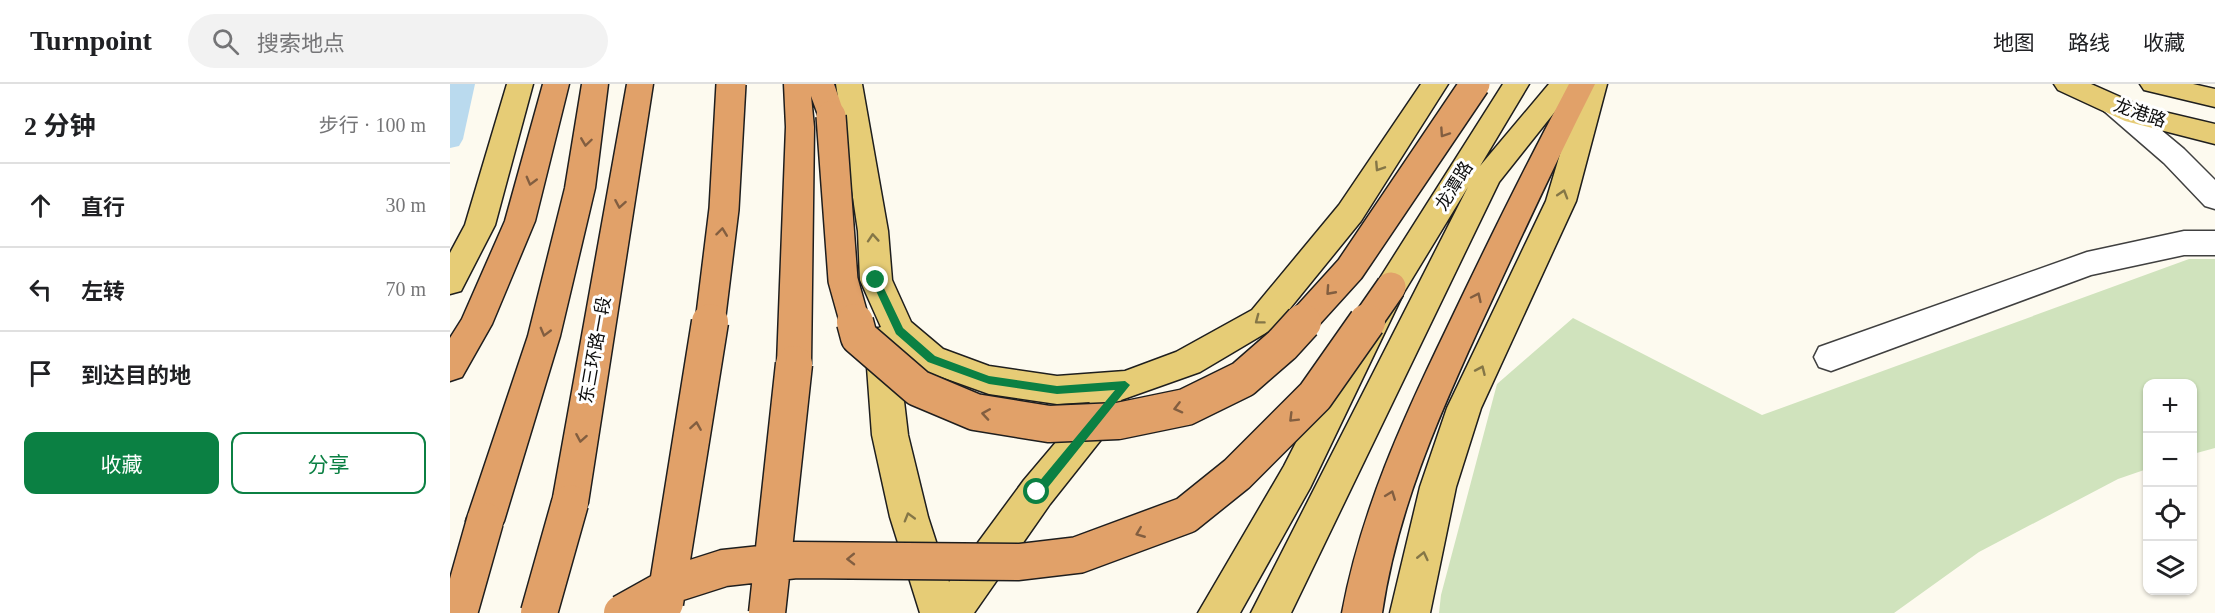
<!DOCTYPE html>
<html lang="zh">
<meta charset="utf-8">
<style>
body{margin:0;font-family:"Times New Roman","Noto Sans SC",serif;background:#f2f2f2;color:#202124}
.controls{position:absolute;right:18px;bottom:18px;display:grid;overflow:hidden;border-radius:12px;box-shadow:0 2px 4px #0004}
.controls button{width:54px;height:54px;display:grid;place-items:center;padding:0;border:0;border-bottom:2px solid #e0e0e0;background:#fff;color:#202124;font:30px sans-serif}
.stop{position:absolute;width:18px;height:18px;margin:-14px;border:4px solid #0b8043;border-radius:50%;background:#fff}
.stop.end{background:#0b8043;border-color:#fff;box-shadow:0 2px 6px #0008}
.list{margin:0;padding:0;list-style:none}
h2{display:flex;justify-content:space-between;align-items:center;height:78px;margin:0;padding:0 24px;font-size:26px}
h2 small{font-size:20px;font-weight:400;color:#757577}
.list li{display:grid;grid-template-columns:39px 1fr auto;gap:18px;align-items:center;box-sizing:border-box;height:84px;padding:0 24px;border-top:2px solid #e0e0e0}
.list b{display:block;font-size:22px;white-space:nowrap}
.list em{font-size:20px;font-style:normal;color:#757577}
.actions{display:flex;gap:12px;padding:18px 24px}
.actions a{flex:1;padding:14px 0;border:2px solid #0b8043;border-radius:12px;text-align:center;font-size:21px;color:#0b8043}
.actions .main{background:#0b8043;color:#fff}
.icon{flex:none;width:33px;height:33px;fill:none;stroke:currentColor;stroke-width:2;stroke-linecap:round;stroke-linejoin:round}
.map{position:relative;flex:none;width:1765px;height:529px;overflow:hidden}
header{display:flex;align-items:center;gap:36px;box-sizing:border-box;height:84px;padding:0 30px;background:#fff;border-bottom:2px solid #e0e0e0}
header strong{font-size:28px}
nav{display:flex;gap:33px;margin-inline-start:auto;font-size:21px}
.search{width:420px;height:54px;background:#f2f2f2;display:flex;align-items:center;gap:15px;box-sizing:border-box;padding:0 21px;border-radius:33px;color:#757577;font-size:22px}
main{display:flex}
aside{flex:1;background:#fff}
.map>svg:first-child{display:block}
.green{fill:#d0e3bd}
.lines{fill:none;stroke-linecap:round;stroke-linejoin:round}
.canal{fill:#badaee;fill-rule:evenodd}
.minor-casing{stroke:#404040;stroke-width:3}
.major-casing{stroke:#1e1e1e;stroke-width:3}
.highway-casing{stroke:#1e1e1e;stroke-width:3}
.minor{fill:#fff;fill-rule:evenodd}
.major{fill:#e6cc76;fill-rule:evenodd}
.highway{fill:#e1a169;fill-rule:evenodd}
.highway-bridge-far1-casing{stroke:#1e1e1e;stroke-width:32;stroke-linecap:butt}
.highway-bridge-casing{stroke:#1e1e1e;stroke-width:39;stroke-linecap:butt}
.highway-bridge-far1{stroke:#e1a169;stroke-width:29}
.highway-bridge{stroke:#e1a169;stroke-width:36}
.oneway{stroke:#825e40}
.oneway2{stroke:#847647}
.route{fill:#0b8043}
.labels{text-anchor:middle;stroke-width:6;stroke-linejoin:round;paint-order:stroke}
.street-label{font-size:18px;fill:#0d0d0d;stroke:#fff}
</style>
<header>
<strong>Turnpoint</strong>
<div class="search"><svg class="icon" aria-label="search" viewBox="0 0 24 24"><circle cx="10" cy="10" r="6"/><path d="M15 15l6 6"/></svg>搜索地点</div>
<nav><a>地图</a><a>路线</a><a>收藏</a></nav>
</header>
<main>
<aside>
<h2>2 分钟<small>步行 · 100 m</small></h2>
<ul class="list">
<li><svg class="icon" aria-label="ahead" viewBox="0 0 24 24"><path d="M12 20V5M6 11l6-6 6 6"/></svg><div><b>直行</b></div><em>30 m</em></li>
<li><svg class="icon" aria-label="left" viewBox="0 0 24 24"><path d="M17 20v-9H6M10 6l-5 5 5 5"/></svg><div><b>左转</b></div><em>70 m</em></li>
<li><svg class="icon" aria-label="arrive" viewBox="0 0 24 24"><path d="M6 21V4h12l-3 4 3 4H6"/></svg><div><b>到达目的地</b></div></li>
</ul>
<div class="actions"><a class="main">收藏</a><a>分享</a></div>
</aside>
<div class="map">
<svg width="1765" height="529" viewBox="0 0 1765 529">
<rect width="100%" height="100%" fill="#fdfaef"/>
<!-- green -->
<path class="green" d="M1739 175H1765V364L1743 370 1742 300H1698L1697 385 1668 395 1529 468 1444 529H989L991 511 1047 300 1123 234 1312 331Z"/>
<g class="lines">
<!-- canal -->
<path class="canal" d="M0 0H25L13 55 9 62 0 64Z"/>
<!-- minor casing -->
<g class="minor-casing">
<path id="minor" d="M1664 12 1674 15 1734 65 1765 96V125L1755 122 1714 79 1654 27 1650 21 1654 15Z
M1734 147H1765V171H1734L1641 191 1381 287 1369 283 1364 273 1369 263 1637 168Z"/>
</g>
<!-- major casing -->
<g class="major-casing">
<path id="major" d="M57 0H83L45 141 11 207 0 210V169L15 141Z
M386 0H412L438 147 442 196 461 238 493 265 539 282 607 292 675 287 726 268 802 226 889 121 971 0H998L911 137 824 244 750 288 671 316 674 323 669 333 600 420 524 529H470L440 433 422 351 415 256 419 247 431 243 410 196 408 147ZM448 266 469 285 539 310 607 320 640 318 574 396 499 498 478 433 458 351Z
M1053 0H1079L1030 82 1099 0H1127L1049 98 841 529H801L1018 103 954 208 860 404 790 529H748L834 382 930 194Z
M1131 0H1157L1126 117 1031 324 1006 403 980 529H940L970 403 997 324 1096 117Z
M1604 0H1641L1693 23 1765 40V60L1675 37 1608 6Z
M1690 0H1743L1765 5V23L1694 6Z"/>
</g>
<!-- highway casing -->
<g class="highway-casing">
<path id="highway" d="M93 0H119L85 137 42 240 12 293 0 297V254L12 235 55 137Z
M132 0H158L145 104 110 252 54 437 48 449 35 454 22 449 16 437 78 252 115 104Z
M177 0H203L138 419 133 431 120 436 107 431 102 419Z
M334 0H384L395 32 391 39 381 41 371 39 361 12 364 43 361 280 356 290 344 294 332 290 327 280 336 43Z
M1119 0H1145C1104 81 1066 164 1028 246 986 338 947 428 932 529H892C911 427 952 337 997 244 1036 162 1076 81 1119 0Z"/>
</g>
<!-- minor -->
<use href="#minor" class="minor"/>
<!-- major -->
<use href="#major" class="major"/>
<!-- highway -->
<use href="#highway" class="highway"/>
<!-- highway-bridge-far1 casing -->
<g class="highway-bridge-far1-casing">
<path id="highway-bridge-far1" d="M381 32 393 196 405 239
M260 239 274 125 281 0
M851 239 900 185 1025 0
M916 239 941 203"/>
</g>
<!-- highway-bridge casing -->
<g class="highway-bridge-casing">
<path id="highway-bridge" d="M405 238 409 253 468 304 525 328 599 340 668 337 736 323 793 295 832 261 853 238
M215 519 260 238
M9 529 35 437
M89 529 120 419
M172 529 224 500 274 484 346 476 569 478 628 471 736 431 787 390 865 312 917 238
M317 529 344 280"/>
</g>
<!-- highway-bridge-far1 -->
<use href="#highway-bridge-far1" class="highway-bridge-far1"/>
<!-- highway-bridge -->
<use href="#highway-bridge" class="highway-bridge"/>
</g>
<!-- one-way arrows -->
<defs><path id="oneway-chevron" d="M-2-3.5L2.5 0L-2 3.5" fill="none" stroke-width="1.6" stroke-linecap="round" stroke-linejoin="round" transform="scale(1.5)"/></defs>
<g class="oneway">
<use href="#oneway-chevron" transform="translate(994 49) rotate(124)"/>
<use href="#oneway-chevron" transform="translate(136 58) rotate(98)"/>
<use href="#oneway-chevron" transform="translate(81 97) rotate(105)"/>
<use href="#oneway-chevron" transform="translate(170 120) rotate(100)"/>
<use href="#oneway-chevron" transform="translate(272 148) rotate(-83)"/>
<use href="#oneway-chevron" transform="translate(880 207) rotate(132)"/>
<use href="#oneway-chevron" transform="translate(1027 213) rotate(-65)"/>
<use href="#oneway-chevron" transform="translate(95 248) rotate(105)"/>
<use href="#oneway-chevron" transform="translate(728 324) rotate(166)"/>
<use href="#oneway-chevron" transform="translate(536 330) rotate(-171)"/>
<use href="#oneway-chevron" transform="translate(843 334) rotate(135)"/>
<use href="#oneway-chevron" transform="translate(246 342) rotate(-81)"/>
<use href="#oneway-chevron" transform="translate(131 354) rotate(100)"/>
<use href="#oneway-chevron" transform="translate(941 411) rotate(-69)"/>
<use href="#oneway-chevron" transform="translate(690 449) rotate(158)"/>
<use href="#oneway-chevron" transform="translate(401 475) rotate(179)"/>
</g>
<g class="oneway2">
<use href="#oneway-chevron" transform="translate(929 83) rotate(123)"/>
<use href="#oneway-chevron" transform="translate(1113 110) rotate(-73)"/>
<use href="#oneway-chevron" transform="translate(423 154) rotate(-94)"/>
<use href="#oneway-chevron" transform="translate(809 236) rotate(143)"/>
<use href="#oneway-chevron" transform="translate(1031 286) rotate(-66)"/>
<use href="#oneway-chevron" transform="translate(459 433) rotate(-106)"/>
<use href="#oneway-chevron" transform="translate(973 472) rotate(-77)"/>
</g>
<!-- route -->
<path class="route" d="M426 192 430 196 453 244 485 272 539 292 607 302 675 297 680 301 591 412H583V405L665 306 607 310 539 300 478 278 446 250 421 196Z"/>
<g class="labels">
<!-- street labels -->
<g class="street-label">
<text transform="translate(1690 29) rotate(19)" y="6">龙港路</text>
<text transform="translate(1004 102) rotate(-58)" y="6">龙潭路</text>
<text transform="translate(145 266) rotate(-80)" y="6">东三环路一段</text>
</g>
</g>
</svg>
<div class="controls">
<button>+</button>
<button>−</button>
<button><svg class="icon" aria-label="locate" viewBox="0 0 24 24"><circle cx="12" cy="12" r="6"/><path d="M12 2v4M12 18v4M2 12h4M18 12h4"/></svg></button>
<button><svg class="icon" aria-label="layers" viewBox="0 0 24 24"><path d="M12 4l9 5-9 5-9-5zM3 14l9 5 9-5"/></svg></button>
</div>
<div class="stop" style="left:587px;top:408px"></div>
<div class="stop end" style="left:426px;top:196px"></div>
</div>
</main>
